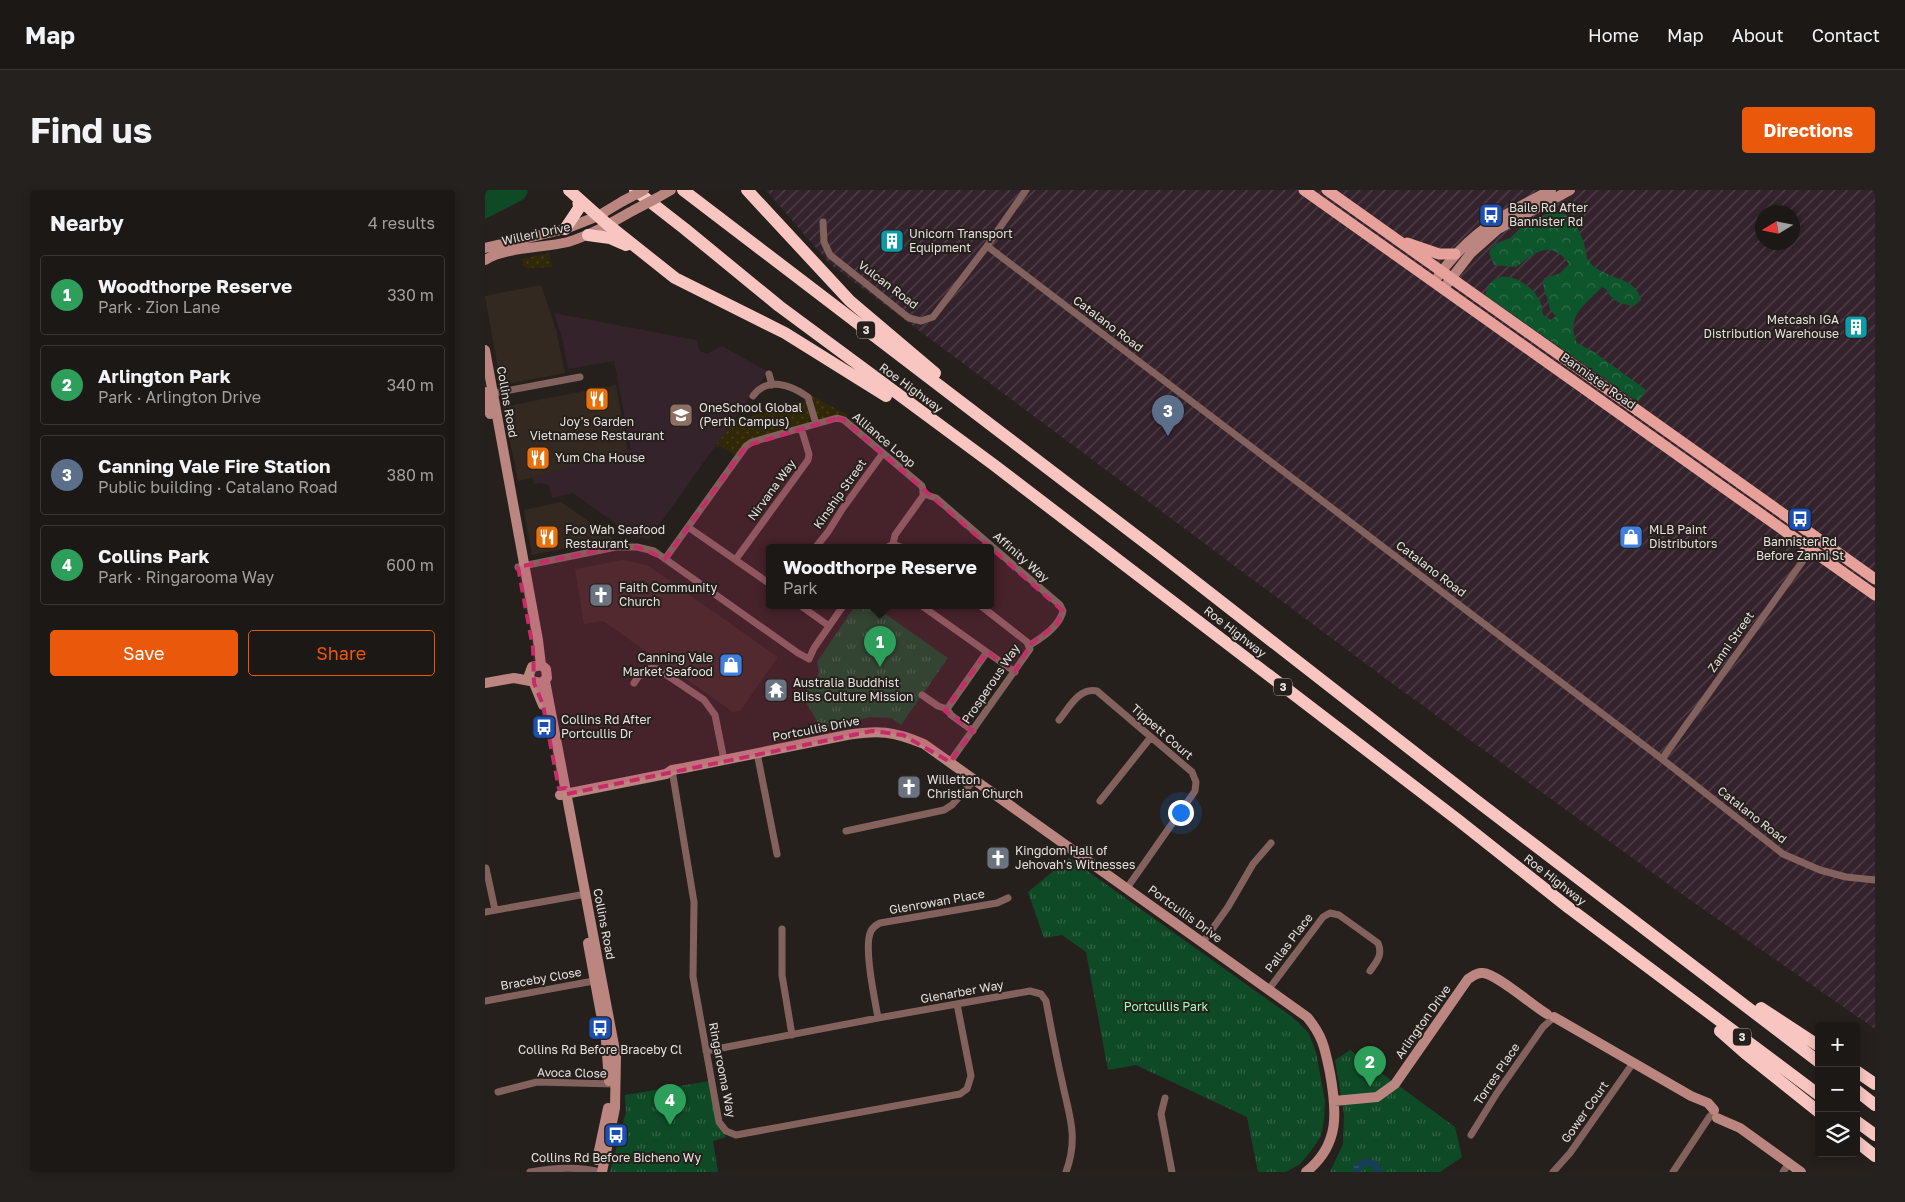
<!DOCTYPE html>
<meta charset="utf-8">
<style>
body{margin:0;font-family:"Golos Text",sans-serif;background:#25211e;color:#f1f3f6}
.controls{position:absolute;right:15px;bottom:15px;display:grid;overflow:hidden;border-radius:5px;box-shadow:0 2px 8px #0003}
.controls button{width:45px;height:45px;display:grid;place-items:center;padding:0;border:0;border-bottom:1px solid #3a3734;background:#1c1815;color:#f1f3f6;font:25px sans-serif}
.compass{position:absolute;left:1270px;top:15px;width:45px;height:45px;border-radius:50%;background:#1c1815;box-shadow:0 2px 8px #0003;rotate:260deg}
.you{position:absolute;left:695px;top:622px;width:18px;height:18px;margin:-12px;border:4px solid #fff;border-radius:50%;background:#1a73e8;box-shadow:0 0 0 8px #1a73e833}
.badge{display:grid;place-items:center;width:32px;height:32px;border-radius:50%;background:#ea580c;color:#fff;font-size:16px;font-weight:700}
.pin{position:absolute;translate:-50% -41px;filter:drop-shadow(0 1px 2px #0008)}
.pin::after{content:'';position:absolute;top:26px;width:18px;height:15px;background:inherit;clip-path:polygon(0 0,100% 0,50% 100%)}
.popup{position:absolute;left:281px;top:354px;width:228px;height:65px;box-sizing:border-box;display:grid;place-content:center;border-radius:5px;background:#1c1815;filter:drop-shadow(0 1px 4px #0005);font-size:16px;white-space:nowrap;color:#a0a0a0}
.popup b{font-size:19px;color:#f1f3f6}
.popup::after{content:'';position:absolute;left:50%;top:100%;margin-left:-10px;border:10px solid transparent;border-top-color:#1c1815}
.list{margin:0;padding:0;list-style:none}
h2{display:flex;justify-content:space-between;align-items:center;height:65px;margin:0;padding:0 20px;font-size:21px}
h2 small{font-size:16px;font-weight:400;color:#a0a0a0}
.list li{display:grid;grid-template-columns:32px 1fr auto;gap:15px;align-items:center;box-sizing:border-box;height:80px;margin:0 10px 10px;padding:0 10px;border:1px solid #3a3734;border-radius:5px}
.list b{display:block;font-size:19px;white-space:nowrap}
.list p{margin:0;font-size:16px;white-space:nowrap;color:#a0a0a0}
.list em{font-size:16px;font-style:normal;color:#a0a0a0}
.actions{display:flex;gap:10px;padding:15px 20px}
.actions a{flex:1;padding:11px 0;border:1px solid #ea580c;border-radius:5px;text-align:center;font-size:18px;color:#ea580c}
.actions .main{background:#ea580c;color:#fff}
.icon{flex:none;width:28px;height:28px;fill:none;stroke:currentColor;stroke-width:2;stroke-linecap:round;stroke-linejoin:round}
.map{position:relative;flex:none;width:1390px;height:982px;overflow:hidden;border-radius:5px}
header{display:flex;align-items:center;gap:30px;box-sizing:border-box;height:70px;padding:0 25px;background:#1c1815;border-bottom:1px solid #3a3734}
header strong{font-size:24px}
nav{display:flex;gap:28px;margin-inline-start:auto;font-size:18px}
.intro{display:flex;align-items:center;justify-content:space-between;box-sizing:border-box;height:120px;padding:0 30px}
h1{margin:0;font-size:35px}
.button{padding:12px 22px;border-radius:5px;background:#ea580c;color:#fff;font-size:18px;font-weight:700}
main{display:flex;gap:30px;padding:0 30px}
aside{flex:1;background:#1c1815;border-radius:5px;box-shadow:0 2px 8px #0003}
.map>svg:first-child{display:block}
.built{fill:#342920}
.industrial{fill:url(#industrial-furrows);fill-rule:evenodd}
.education{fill:#35232b}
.grass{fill:#0f4a26}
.forest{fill:url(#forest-crowns)}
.sand{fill:url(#sand-dots)}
.park{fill:url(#park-tufts)}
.water{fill:url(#water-ripples)}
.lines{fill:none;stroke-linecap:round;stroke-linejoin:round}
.street{stroke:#83625e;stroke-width:7}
.secondary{stroke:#bb8680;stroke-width:10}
.primary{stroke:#e6a19b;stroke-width:11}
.highway{stroke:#f8c5c0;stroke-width:12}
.secondary-bridge{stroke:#bb8680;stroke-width:10}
.marked{fill:#c62c68;fill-opacity:0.2;stroke:#c62c68;stroke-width:4;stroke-dasharray:10 6;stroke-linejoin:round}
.labels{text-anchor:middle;stroke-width:4;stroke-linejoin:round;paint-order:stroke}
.shield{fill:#26201c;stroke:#aca7a4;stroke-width:1}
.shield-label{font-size:11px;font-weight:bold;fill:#e6e1de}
.poi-label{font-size:12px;fill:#e6e1de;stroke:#26201c;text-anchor:start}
.street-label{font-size:12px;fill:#e6e1de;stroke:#26201c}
.park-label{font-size:12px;fill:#a1fdba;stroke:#26201c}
</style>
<header>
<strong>Map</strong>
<nav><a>Home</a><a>Map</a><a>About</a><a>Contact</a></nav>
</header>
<div class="intro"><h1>Find us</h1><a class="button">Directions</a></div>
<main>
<aside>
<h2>Nearby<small>4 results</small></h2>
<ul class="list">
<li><span class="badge" style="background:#2e9e5b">1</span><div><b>Woodthorpe Reserve</b><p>Park · Zion Lane</p></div><em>330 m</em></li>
<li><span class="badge" style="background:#2e9e5b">2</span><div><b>Arlington Park</b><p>Park · Arlington Drive</p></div><em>340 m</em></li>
<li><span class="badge" style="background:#5c6f8a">3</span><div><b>Canning Vale Fire Station</b><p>Public building · Catalano Road</p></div><em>380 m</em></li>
<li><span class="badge" style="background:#2e9e5b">4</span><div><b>Collins Park</b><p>Park · Ringarooma Way</p></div><em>600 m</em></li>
</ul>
<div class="actions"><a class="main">Save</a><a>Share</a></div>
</aside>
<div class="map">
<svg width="1390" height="982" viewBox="0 0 1390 982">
<defs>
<pattern id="industrial-furrows" width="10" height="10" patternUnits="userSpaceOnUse" patternTransform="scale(1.25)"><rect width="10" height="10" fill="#34232c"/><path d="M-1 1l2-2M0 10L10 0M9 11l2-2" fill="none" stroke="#51434a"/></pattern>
<pattern id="forest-crowns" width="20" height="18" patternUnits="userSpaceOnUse" patternTransform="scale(1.25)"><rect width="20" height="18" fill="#0d552b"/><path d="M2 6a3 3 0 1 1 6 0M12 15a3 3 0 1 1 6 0" fill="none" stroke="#306d49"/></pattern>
<pattern id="sand-dots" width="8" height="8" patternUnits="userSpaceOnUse" patternTransform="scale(1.25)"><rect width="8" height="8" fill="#312807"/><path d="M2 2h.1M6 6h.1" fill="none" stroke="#453d1f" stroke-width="1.8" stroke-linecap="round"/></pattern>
<pattern id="park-tufts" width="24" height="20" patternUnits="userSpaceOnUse" patternTransform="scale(1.25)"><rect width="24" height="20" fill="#0f4a26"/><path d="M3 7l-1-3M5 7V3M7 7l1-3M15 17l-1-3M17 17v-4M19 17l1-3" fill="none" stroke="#326445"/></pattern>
<pattern id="water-ripples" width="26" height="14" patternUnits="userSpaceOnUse" patternTransform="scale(1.25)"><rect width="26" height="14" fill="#153f54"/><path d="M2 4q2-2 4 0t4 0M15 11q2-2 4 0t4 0" fill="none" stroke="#375a6c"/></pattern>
</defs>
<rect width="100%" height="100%" fill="#26201c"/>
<!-- built -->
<path class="built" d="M56 95 71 140 80 183 16 195 0 106Z
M131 195 143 263 33 291 18 217Z
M76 312 129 349 47 365 39 320Z
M138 370 162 375 293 467 255 521 248 522 118 431 99 434 90 379Z"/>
<!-- industrial -->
<path class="industrial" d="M281 0H1390V839L1201 707 908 494 345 74ZM1278 22H1308V52H1278Z"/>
<!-- education -->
<path class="education" d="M69 123 211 150 215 161 222 164 237 156 283 182 164 349 149 347 88 303 67 308 64 296 57 293 49 294 47 287 146 259 129 171 83 179 77 148Z"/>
<!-- grass -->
<path class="grass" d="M0 0H42L43 2 39 9 0 29Z"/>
<!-- forest -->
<path class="forest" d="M1067 21C1071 22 1075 23 1079 24 1093 31 1101 55 1102 69 1107 75 1111 79 1118 82 1133 90 1152 91 1156 110L1149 116C1136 114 1127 112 1121 99L1117 97C1099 116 1080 126 1092 153L1109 162 1161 200 1153 212 1000 105C1007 73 1043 89 1054 109 1057 114 1057 119 1058 125L1066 130 1071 126 1065 120C1064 107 1056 101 1059 88L1074 84 1084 74C1066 48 1050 63 1031 77L1009 75 1004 62 1010 54 1025 48 1037 37Z"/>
<!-- sand -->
<path class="sand" d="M64 63 67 77 43 78 38 76 37 69Z
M325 205 363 225 361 227 352 225 335 229 332 227Z
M321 211 325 228 322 234 264 250 259 253 250 265 236 256 229 258 248 231Z"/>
<!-- park -->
<path class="park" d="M370 416H389L463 468 416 535 406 528 385 527 337 539 317 506 334 483 332 472Z
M584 668 807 827 823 842 831 862 840 911 839 930 836 946 826 961 815 974 801 982H773L762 927 651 875 623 880 601 762 577 745 559 748 543 702Z
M865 860 970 937 977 967 955 982H845L858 954 859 924 850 870Z
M225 891 231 933 241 947 228 951 233 982H125L141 922 140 905Z"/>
<!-- water -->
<path class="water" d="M880 968 892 971 898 982H890L887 977 881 976 875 982H868L869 975Z"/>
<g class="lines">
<!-- street -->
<path class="street" d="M338 32 339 52 345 65 424 128 436 131 448 127 502 56 541 0
M502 56 1177 569 1298 664 1335 680 1361 687 1390 690
M284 184 287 195
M4 204 95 187
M268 206C282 186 306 195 323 207L331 234
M439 304 451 308 575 415 578 421C575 435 557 448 545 455
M203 337 285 394
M408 354 418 358
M330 358 343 342 358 318 398 263
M180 369 261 256 267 252 352 228 359 230 437 296 438 300V306L410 345 408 354 401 358
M251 369 323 270 324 264 316 238
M33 377 131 357H152L169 361 313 463 324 469 329 458 358 416
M316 416 344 436
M437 416 530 482
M149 493C155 484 161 476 173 479L219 510 230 525 239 570
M437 505 453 516 462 519 466 525 488 541
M462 519 502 462
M574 530C584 518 594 497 612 501L707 582 711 592 710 601 642 698
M272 563 292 664
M1177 569 1327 358
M465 572 545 459 542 452 496 416
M187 580 209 712 208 787 234 932 241 941 251 945 475 904 482 899 486 886 472 814
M615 611 666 547
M361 641 459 620 467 615 490 589
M1 678 10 720
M0 722 101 704
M297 739V785L307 845
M718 752 743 717 768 674 786 653
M784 799 838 727 845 723 854 725 893 753C898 765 892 771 885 781
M0 811 114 790
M393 828C390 810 378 756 386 741 388 737 391 735 395 733L512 713 523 708
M221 861 393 828 545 801 556 804 561 811C566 838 571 865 577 891 584 926 594 946 581 982
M13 902 52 892 129 894
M680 908 676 924 687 982
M986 945 1012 903 1058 837 1067 829
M45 982C70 978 92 976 116 982
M1068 982 1085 963 1148 873
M1188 982 1225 926
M1298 982 1304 973"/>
<!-- secondary -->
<path class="secondary" d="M172 8 186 0
M0 58 80 39 113 26 138 11
M0 70C20 57 59 58 83 52 106 45 128 32 149 20
M949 92C983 43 1014 27 1066 0
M958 99 986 63 1013 39 1085 0
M0 160 53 450 56 475
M0 202 5 224
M60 491 131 866 130 918 117 982
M0 493 29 488 56 493 62 488 61 479 56 475 47 477 44 485 46 490
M49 493 58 515
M75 605 181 584 187 580 199 578 362 545C394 540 408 541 439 554L822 827C838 846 840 859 845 883 852 922 855 955 821 982
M103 753 116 824
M1069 827 1206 906 1223 913 1229 920
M121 851 124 891
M849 911 892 907 910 894 983 789C988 786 992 782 998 783 1012 784 1048 816 1062 824
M1232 928 1255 938 1316 982
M112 970 123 918"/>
<!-- primary -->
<path class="primary" d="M819 0 1390 405
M842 0 1390 389
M922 53 954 64H970"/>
<!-- highway -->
<path class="highway" d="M84 0 122 34 190 88 300 143 401 206
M150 0 200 39 294 116 509 275 973 630 1084 718 1334 905
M198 0 675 364 988 608 1334 872
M262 0 365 111 450 183
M80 39 94 18 93 8
M103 45 125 48 141 55
M1276 818 1334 856
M1235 841 1260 863 1334 922
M1371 881 1390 894
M1371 900 1390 915
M1371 931 1390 945
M1371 951 1390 966"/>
<!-- secondary-bridge -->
<path class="secondary-bridge" d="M138 11 159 0
M149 20 172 8"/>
</g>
<!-- marked area -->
<path class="marked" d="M352 228 359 230 578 421 572 434 545 455 530 482 502 462 460 521 488 541 465 572 418 545 387 541 82 604 81 598 74 599 58 515 49 493 48 458 33 377 131 357H152L180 369 261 256Z"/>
<!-- icons -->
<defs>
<g id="bus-square" transform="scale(1.25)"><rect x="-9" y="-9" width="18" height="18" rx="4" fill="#1a4fb4" stroke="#26201c"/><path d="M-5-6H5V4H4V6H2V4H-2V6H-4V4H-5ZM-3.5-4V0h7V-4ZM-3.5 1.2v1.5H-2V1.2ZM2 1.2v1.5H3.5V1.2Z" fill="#fff"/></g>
<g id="building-square" transform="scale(1.25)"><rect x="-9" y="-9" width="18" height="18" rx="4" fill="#0f9aa8" stroke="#26201c"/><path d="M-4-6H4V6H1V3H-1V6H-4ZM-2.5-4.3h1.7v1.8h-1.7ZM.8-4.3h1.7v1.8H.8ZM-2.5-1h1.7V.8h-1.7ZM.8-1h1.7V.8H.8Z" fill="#fff"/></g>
<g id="restaurant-square" transform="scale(1.25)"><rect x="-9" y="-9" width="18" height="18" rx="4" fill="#e8710a" stroke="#26201c"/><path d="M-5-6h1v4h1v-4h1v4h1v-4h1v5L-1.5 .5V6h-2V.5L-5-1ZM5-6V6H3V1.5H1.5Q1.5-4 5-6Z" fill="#fff"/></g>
<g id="school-square" transform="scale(1.25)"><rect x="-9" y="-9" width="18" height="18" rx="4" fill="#8d6e63" stroke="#26201c"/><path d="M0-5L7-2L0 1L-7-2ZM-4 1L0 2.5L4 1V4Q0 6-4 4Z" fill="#fff"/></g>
<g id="shop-square" transform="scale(1.25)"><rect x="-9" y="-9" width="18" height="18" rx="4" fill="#3f7fe0" stroke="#26201c"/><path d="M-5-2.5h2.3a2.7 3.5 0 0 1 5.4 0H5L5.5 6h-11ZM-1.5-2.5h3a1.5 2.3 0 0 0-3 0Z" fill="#fff"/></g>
<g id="church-square" transform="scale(1.25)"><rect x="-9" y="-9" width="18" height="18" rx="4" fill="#6b7280" stroke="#26201c"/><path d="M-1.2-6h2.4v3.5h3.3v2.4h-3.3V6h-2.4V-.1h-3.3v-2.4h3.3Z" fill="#fff"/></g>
<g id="temple-square" transform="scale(1.25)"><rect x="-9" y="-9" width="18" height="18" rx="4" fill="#6b7280" stroke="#26201c"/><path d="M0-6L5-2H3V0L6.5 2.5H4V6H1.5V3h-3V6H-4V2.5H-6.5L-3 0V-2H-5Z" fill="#fff"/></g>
</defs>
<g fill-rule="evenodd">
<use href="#bus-square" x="1006" y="25"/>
<use href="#building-square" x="407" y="51"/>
<use href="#building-square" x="1371" y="137"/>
<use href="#restaurant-square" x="112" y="209"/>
<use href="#school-square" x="196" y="225"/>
<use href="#restaurant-square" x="53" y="268"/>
<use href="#bus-square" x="1315" y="329"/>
<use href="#restaurant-square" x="62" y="347"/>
<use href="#shop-square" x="1146" y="347"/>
<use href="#church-square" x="116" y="405"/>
<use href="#shop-square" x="246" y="475"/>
<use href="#temple-square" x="291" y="500"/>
<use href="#bus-square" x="59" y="537"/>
<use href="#church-square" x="424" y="597"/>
<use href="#church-square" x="513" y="668"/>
<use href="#bus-square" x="115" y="838"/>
<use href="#bus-square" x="131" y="945"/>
</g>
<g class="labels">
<!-- shield labels -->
<g class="shield">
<rect x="372" y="131.5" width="18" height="17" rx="4"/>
<rect x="789" y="488.5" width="18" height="17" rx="4"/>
<rect x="1248" y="838.5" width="18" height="17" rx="4"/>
</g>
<g class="shield-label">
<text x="381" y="144">3</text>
<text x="798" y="501">3</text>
<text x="1257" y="851">3</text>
</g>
<!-- poi labels -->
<g class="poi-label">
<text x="1024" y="22">Baile Rd After<tspan x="1024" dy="14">Bannister Rd</tspan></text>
<text x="424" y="48">Unicorn Transport<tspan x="424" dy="14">Equipment</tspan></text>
<text x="1354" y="134" text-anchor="end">Metcash IGA<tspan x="1354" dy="14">Distribution Warehouse</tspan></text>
<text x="214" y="222">OneSchool Global<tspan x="214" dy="14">(Perth Campus)</tspan></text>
<text x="112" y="236" text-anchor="middle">Joy's Garden<tspan x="112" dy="14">Vietnamese Restaurant</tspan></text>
<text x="70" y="272">Yum Cha House</text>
<text x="80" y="344">Foo Wah Seafood<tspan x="80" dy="14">Restaurant</tspan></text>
<text x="1164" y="344">MLB Paint<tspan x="1164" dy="14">Distributors</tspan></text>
<text x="1315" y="356" text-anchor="middle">Bannister Rd<tspan x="1315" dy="14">Before Zanni St</tspan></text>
<text x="134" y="402">Faith Community<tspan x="134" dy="14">Church</tspan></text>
<text x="228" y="472" text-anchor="end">Canning Vale<tspan x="228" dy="14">Market Seafood</tspan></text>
<text x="308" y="497">Australia Buddhist<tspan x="308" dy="14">Bliss Culture Mission</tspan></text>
<text x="76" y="534">Collins Rd After<tspan x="76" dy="14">Portcullis Dr</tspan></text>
<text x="442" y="594">Willetton<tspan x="442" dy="14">Christian Church</tspan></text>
<text x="530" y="665">Kingdom Hall of<tspan x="530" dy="14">Jehovah's Witnesses</tspan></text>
<text x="115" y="864" text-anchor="middle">Collins Rd Before Braceby Cl</text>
<text x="131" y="972" text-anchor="middle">Collins Rd Before Bicheno Wy</text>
</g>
<!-- street labels -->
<g class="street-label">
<text transform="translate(51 44) rotate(-12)" y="4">Willeri Drive</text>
<text transform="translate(403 95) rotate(37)" y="4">Vulcan Road</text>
<text transform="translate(623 134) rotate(37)" y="4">Catalano Road</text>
<text transform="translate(1113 191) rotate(35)" y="4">Bannister Road</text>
<text transform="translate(426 198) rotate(36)" y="4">Roe Highway</text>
<text transform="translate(22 212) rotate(80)" y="4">Collins Road</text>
<text transform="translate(399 250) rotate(40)" y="4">Alliance Loop</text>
<text transform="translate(287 300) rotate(-54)" y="4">Nirvana Way</text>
<text transform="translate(355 304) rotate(-55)" y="4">Kinship Street</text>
<text transform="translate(536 367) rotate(41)" y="4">Affinity Way</text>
<text transform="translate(946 379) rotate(37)" y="4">Catalano Road</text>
<text transform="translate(750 442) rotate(38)" y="4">Roe Highway</text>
<text transform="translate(1246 452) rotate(-55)" y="4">Zanni Street</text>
<text transform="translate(506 494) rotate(-56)" y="4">Prosperous Way</text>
<text transform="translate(331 539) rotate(-11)" y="4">Portcullis Drive</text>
<text transform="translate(677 542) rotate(41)" y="4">Tippett Court</text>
<text transform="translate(1267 625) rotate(38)" y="4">Catalano Road</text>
<text transform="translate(1070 690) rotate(38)" y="4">Roe Highway</text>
<text transform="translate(452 712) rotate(-10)" y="4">Glenrowan Place</text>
<text transform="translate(700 724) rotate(36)" y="4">Portcullis Drive</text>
<text transform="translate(119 734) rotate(79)" y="4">Collins Road</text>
<text transform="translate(804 753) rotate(-53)" y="4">Pallas Place</text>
<text transform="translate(56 789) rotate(-10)" y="4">Braceby Close</text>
<text transform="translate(477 802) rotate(-10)" y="4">Glenarber Way</text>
<text transform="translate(938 832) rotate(-55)" y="4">Arlington Drive</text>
<text transform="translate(237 880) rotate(79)" y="4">Ringarooma Way</text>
<text transform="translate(87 883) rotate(1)" y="4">Avoca Close</text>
<text transform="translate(1012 884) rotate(-56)" y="4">Torres Place</text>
<text transform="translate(1100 922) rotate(-55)" y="4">Gower Court</text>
</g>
<!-- park labels -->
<g class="park-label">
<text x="681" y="821">Portcullis Park</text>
</g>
</g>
</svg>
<div class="controls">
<button>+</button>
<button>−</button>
<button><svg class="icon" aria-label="layers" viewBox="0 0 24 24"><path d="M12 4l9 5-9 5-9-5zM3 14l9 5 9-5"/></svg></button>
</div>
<svg class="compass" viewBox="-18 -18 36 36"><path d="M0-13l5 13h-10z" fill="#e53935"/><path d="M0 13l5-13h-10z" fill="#a0a0a0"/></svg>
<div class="you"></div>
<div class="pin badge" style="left:395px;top:477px;background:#2e9e5b">1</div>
<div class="popup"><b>Woodthorpe Reserve</b>Park</div>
<div class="pin badge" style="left:885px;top:897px;background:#2e9e5b">2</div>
<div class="pin badge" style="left:683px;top:246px;background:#5c6f8a">3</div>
<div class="pin badge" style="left:185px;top:935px;background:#2e9e5b">4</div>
</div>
</main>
